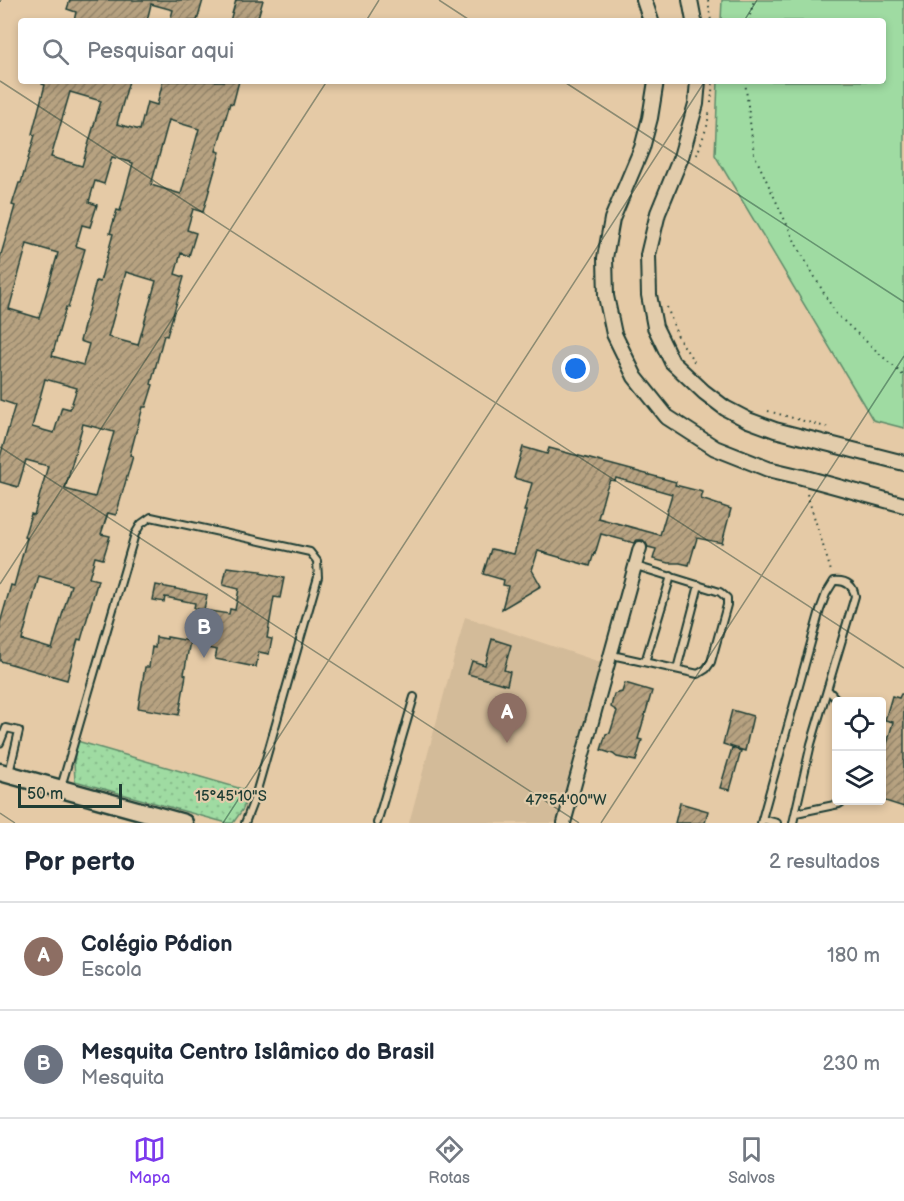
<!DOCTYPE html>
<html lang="pt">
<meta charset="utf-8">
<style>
body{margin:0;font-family:"Balsamiq Sans",sans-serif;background:#f2f2f3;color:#1f2937}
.controls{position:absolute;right:18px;bottom:18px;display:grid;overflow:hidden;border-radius:6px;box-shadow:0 3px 9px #0003}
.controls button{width:54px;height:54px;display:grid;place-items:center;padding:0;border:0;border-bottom:2px solid #e0e1e3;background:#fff;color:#1f2937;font:30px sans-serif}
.scale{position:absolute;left:18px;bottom:15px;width:104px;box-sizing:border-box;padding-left:6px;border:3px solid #1f3d34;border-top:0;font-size:16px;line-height:21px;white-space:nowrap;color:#1f3d34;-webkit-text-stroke:4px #e2ccab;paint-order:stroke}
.you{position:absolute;left:576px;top:369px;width:21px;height:21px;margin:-15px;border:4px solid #fff;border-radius:50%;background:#1a73e8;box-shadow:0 0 0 9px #1a73e833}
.badge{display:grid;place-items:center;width:39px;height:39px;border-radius:50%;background:#7c3aed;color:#fff;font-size:20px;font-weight:700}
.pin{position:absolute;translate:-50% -50px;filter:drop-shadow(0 2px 3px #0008)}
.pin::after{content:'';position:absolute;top:32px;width:21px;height:18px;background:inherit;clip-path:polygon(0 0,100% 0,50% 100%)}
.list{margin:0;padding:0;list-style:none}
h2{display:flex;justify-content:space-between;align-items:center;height:78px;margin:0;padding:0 24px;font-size:26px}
h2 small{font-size:20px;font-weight:400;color:#747a83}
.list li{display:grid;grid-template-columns:39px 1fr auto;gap:18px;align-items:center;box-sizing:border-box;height:108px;padding:0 24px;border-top:2px solid #e0e1e3}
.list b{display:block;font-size:22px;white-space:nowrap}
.list p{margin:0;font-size:20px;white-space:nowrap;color:#747a83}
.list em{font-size:20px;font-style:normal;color:#747a83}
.icon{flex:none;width:33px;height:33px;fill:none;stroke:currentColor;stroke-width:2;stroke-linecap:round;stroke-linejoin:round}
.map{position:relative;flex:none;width:904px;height:823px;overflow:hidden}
.search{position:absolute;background:#fff;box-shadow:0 3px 9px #0003;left:18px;right:18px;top:18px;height:66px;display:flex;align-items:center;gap:15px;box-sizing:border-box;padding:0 21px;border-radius:6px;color:#747a83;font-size:22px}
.sheet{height:294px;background:#fff}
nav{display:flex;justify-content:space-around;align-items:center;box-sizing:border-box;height:84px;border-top:2px solid #e0e1e3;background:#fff;font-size:16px;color:#747a83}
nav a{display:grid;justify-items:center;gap:3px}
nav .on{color:#7c3aed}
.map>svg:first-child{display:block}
.built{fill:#d3bb99}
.grass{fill:url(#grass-dots);stroke:#5f8c6b;stroke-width:1.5}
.green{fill:#9fdba2;stroke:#5f8c6b;stroke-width:1.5}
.building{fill:url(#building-hatch);stroke:#1f3d34;stroke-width:1.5;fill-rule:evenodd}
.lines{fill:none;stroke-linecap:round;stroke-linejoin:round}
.service-casing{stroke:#1f3d34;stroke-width:10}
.minor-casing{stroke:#1f3d34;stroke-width:16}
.tertiary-casing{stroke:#1f3d34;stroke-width:18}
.secondary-casing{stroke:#1f3d34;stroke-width:21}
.path{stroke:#1f3d34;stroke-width:2;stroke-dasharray:1.5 4.5;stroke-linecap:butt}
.service{stroke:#e2ccab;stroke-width:6}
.minor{stroke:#e2ccab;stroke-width:12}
.tertiary{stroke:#e2ccab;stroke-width:14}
.secondary{stroke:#e2ccab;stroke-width:16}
.ticks{fill:none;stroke:#1f3d34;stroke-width:1.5;stroke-opacity:0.45}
.ticks-label{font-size:15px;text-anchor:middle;fill:#1f3d34;stroke:#e2ccab;stroke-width:4.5;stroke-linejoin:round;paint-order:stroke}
</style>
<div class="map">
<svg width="904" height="823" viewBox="0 0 904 823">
<defs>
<pattern id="grass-dots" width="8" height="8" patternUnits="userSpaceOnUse" patternTransform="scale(1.5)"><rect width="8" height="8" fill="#9fdba2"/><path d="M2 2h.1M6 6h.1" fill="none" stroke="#88bd8c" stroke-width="1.8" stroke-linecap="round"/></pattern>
<pattern id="building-hatch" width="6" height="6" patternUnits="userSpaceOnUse" patternTransform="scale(1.5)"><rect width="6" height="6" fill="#b7a281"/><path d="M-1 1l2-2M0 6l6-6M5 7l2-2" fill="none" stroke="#94856a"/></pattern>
</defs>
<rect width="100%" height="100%" fill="#e5caa6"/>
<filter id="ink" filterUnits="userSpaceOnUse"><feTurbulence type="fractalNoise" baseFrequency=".0167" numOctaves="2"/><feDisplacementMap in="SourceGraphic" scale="12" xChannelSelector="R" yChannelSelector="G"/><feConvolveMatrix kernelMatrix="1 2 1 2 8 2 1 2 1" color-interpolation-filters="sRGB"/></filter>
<g filter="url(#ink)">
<!-- built -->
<path class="built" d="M465 617 606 664 562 823H409Z"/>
<!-- grass -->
<path class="grass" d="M77 741 249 791 243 809 233 823H227L75 781 74 762Z"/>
<!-- green -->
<path class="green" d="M722 0H904V428L873 420 715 155 718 81H883V21H721Z"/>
<!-- building -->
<path class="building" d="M70 0H203L197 21H170L173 10 151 4 147 21H74L76 12 67 9Z
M236 0H263L257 21H230Z
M43 81H129L117 124 140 130 147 102 157 105 163 81H239L233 104 230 103 216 151 220 152 203 212 193 209 187 230 196 233 189 256 181 253 175 274 184 277 167 336 164 335 151 384 153 385 146 407H143L136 432 130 455 133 456 116 515 108 513 101 534 110 536 103 559 95 557 89 578 98 580 81 640 78 639 67 680 0 661V623L11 585 14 586 27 538 24 537 31 514 34 515 48 466 26 460 18 487 0 482V457L15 405 0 400V258L15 206 12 205 19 183H21L35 135 32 134 45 85 42 84ZM70 92 101 101 82 166 51 157ZM169 120 199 129 181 194 151 185ZM112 157 133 163 120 211 117 210 110 233 113 234 100 282 96 281 80 341 89 344 83 365 52 356 66 307 68 308 85 249 76 246 82 225 90 227 97 205 89 202 95 181 104 184ZM27 244 58 253 39 318 9 309ZM126 272 156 281 138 345 108 337ZM45 379 77 388 70 409 62 407 54 433 32 427ZM83 424 114 432 95 497 65 489ZM39 576 71 585 52 649 22 640Z
M523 447 547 454 549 448 676 482 675 485 703 492 701 499 731 509 722 543 697 538 689 565 680 563H668L653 559 656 549 648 547 646 543 643 540H637L634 543 601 534 595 554 594 553 590 566 538 551 532 570 541 586 502 609 508 586 503 585 504 580 483 574 491 549 514 554 526 511H524L532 483 514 478ZM616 478 672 494 660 535 598 518 606 489 610 480 615 481Z
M227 567 261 571 260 573 284 578 280 598 274 597 267 638 272 639 269 654 259 652 256 667 215 659 217 650 197 646 203 610 229 614 230 609 235 610 239 589 223 585Z
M156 585 207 595 204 610 194 608 195 603 165 597 164 602 153 600Z
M156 637 167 639V637L190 641 184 674 186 675 179 715 138 708 145 667H149L152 647 155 648Z
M492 639 511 645 504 670 510 672 507 685 468 674 472 661 485 665Z
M625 683 652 691 638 739 642 740 636 761 617 757 613 754 601 750 606 734 610 733 617 711 611 707 614 694 622 692Z
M901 694H904V807L882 800V762L893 722 885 720 892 696 899 698Z
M732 710 753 716 745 751 723 744Z
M732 748 741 751 730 790 720 788Z
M680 803 708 811 705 823H675Z"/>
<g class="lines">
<!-- service casing -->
<g class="service-casing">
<path id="service" d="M612 655 698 674 706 669 711 662 727 605V598L720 592 636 566
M645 662 671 576
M677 669 699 585
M828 690 839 702
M0 743 6 728 19 731 9 773
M61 787 135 534 141 524 151 517 310 552 317 561 318 577 255 797 245 823
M796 813 839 804 845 800
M762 819 777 823
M377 823 414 697
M761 823 820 610 826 594 834 581C846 580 853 585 855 596L811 744 793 823"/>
</g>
<!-- minor casing -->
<g class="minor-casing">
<path id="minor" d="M564 823 640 548"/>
</g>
<!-- tertiary casing -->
<g class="tertiary-casing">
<path id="tertiary" d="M644 0 651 21
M690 0 694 21
M656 81 650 118 642 148 612 219 605 258 606 296 614 334 635 377 667 417 715 448 768 469 802 477 904 505
M698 81 696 104 681 157 658 213 648 255 649 295 655 327 672 362 704 392 725 408 748 420 775 430 904 463"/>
</g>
<!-- secondary casing -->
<g class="secondary-casing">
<path id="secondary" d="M0 772 184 823"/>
</g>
<!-- path -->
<path class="path" d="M708 0 711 21
M750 21 749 19 754 0
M745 81 754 154 797 246 836 314 904 376
M711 103 713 81
M697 155 707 126 710 109
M667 307 678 337 695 363
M768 411 829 428
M807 494 831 571"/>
<!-- service -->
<use href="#service" class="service"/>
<!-- minor -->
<use href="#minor" class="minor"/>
<!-- tertiary -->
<use href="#tertiary" class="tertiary"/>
<!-- secondary -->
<use href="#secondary" class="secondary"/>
</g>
</g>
<!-- ticks -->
<path class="ticks" d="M439 0 471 21M0 2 1 0M366 21 379 0M744 21 757 0M0 81 904 668M563 81 904 302M0 447 579 823M0 584 327 81M0 813 15 823M223 823 705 81M601 823 904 356"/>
<g class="ticks-label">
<text x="231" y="801">15°45'10"S</text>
<text x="566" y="805">47°54'00"W</text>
</g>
</svg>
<div class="controls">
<button><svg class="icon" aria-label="locate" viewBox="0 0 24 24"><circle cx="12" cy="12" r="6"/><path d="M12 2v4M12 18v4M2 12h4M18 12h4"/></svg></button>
<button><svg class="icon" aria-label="layers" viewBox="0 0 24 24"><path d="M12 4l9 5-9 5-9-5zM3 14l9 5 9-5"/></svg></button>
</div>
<div class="scale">50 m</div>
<div class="you"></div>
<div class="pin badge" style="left:507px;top:743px;background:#8d6e63">A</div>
<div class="pin badge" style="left:204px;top:658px;background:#6b7280">B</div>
<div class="search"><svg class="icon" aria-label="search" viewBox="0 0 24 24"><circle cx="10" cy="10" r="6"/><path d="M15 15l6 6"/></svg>Pesquisar aqui</div>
</div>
<section class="sheet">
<h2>Por perto<small>2 resultados</small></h2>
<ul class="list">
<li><span class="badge" style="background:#8d6e63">A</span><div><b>Colégio Pódion</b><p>Escola</p></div><em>180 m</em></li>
<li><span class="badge" style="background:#6b7280">B</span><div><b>Mesquita Centro Islâmico do Brasil</b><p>Mesquita</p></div><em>230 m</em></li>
</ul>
</section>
<nav>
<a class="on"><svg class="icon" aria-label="map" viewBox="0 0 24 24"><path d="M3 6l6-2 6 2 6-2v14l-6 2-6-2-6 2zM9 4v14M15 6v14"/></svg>Mapa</a>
<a><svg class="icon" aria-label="directions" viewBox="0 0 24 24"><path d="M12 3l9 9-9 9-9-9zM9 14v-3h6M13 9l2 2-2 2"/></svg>Rotas</a>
<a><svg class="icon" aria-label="saved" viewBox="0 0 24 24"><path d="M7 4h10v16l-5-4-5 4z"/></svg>Salvos</a>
</nav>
